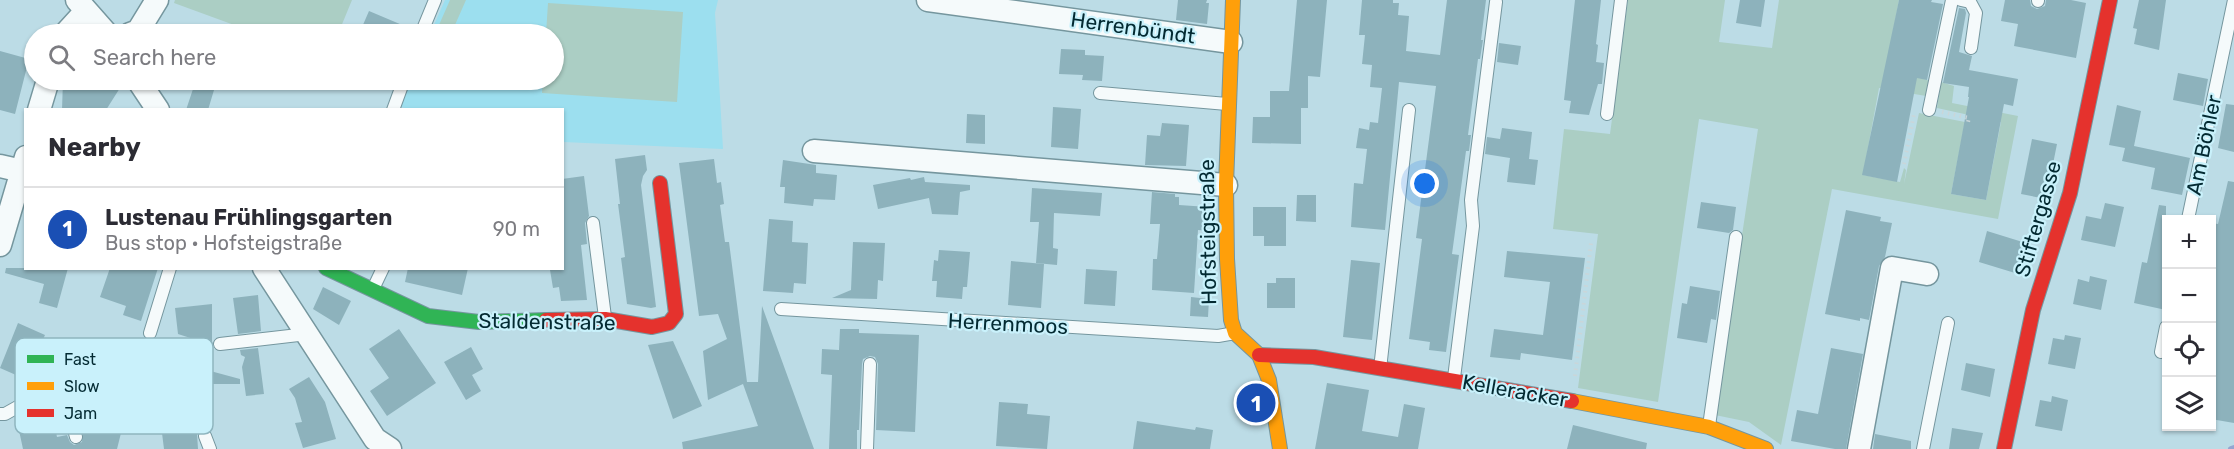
<!DOCTYPE html>
<meta charset="utf-8">
<style>
body{margin:0;font-family:Rubik,sans-serif;background:#f2f2f3;color:#2b2b33}
.controls{position:absolute;right:18px;bottom:18px;display:grid;overflow:hidden;border-radius:0px;box-shadow:0 2px 4px #0004}
.controls button{width:54px;height:54px;display:grid;place-items:center;padding:0;border:0;border-bottom:2px solid #e1e1e2;background:#fff;color:#2b2b33;font:30px sans-serif}
.you{position:absolute;left:1425px;top:184px;width:21px;height:21px;margin:-15px;border:4px solid #fff;border-radius:50%;background:#1a73e8;box-shadow:0 0 0 9px #1a73e833}
.badge{display:grid;place-items:center;width:39px;height:39px;border-radius:50%;background:#446871;color:#fff;font-size:20px;font-weight:700}
.pin{position:absolute;translate:-50% -50%;border:3px solid #fff;box-shadow:0 2px 6px #0006}
.list{margin:0;padding:0;list-style:none}
h2{display:flex;justify-content:space-between;align-items:center;height:78px;margin:0;padding:0 24px;font-size:26px}
h2 small{font-size:20px;font-weight:400;color:#7c7c81}
.list li{display:grid;grid-template-columns:39px 1fr auto;gap:18px;align-items:center;box-sizing:border-box;height:84px;padding:0 24px;border-top:2px solid #e1e1e2}
.list b{display:block;font-size:22px;white-space:nowrap}
.list p{margin:0;font-size:20px;white-space:nowrap;color:#7c7c81}
.list em{font-size:20px;font-style:normal;color:#7c7c81}
.icon{flex:none;width:33px;height:33px;fill:none;stroke:currentColor;stroke-width:2;stroke-linecap:round;stroke-linejoin:round}
.map{position:relative;flex:none;width:2234px;height:449px;overflow:hidden}
.search{position:absolute;background:#fff;box-shadow:0 2px 4px #0004;left:24px;top:24px;width:540px;height:66px;display:flex;align-items:center;gap:15px;box-sizing:border-box;padding:0 21px;border-radius:33px;color:#7c7c81;font-size:22px}
.panel{position:absolute;background:#fff;box-shadow:0 2px 4px #0004;left:24px;top:108px;width:540px;height:162px;border-radius:0px}
.map>svg:first-child{display:block}
.built{fill:#9cdfef}
.green{fill:#abcec4}
.lines{fill:none;stroke-linecap:round;stroke-linejoin:round}
.stream{stroke:#94a5d0;stroke-width:6}
.building{fill:#8db2bc}
.lane-casing{stroke:#75969e;stroke-width:14}
.street-casing{stroke:#75969e;stroke-width:25}
.fast-casing{stroke:#75969e;stroke-width:16}
.slow-casing{stroke:#75969e;stroke-width:16}
.jam-casing{stroke:#75969e;stroke-width:16}
.path{stroke:#cad6d9;stroke-width:4;stroke-dasharray:1.5 4.5;stroke-linecap:butt}
.lane{stroke:#f5fafb;stroke-width:12}
.street{stroke:#f5fafb;stroke-width:22}
.fast{stroke:#30b455;stroke-width:14}
.slow{stroke:#ff9f0a;stroke-width:14}
.jam{stroke:#e5322d;stroke-width:14}
.labels{text-anchor:middle;stroke-width:4.5;stroke-linejoin:round;paint-order:stroke}
.street-label{font-size:21px;fill:#032a32;stroke:#c9f1fb}
.key{fill:#c9f1fb;stroke:#8eb5bf;stroke-width:1.5}
.key-label{font-size:16px;fill:#032a32}
</style>
<div class="map">
<svg width="2234" height="449" viewBox="0 0 2234 449">
<rect width="100%" height="100%" fill="#bcdce6"/>
<!-- built -->
<path class="built" d="M445 0H718L715 13 723 149 563 142 562 110H418L399 107 411 80H554V34H430Z"/>
<!-- green -->
<path class="green" d="M175 0H352L338 34H259L174 3Z
M450 0H466L451 34H435Z
M1628 0H1725L1719 42 1772 48 1779 0H1899L1886 70 1921 77 1929 81 1926 96 1879 88 1863 175 1900 182 1904 168 1906 170 1904 184 1919 113 1965 122 1951 194 1986 200 2001 122 1937 108 1941 82 1954 86 1952 103 2018 116 1998 219 1832 189 1781 445 1749 422 1715 415 1758 129 1699 119 1658 402 1578 388 1598 234 1553 229 1564 129 1610 134Z
M548 3 683 12 677 102 542 93 543 80H554V34H546Z"/>
<g class="lines">
<!-- stream -->
<path class="stream" d="M2231 449 2234 448"/>
</g>
<!-- building -->
<path class="building" d="M1178 0H1207L1206 3H1209L1207 24 1176 20Z
M1297 0H1327L1320 77 1308 76V108H1301V144L1252 143 1253 117H1270V91H1289Z
M1362 0H1393V3H1399L1398 15 1409 16 1406 51 1440 55 1447 0H1486L1481 40H1483L1480 59H1478L1468 135H1471L1469 151H1466L1452 254 1459 255 1446 352 1429 350 1430 342 1409 339 1422 239 1416 238 1436 86 1399 82 1385 230 1351 227 1354 183 1363 184 1367 149 1356 148 1359 128 1369 130 1370 122 1378 123 1382 88 1370 87 1372 65 1362 64 1365 35H1359Z
M1575 0H1601L1596 44 1598 45 1596 62 1604 63 1602 84H1598L1589 115 1569 113 1571 101 1564 100Z
M1740 0H1765L1761 27 1736 23Z
M1899 0H1932L1931 2 1943 4 1927 80 1917 78 1897 182 1862 175Z
M2005 0H2030L2031 6 2037 9 2045 6 2046 0H2071L2086 3 2076 58 2014 46 2018 24 2001 21Z
M2139 0H2166L2159 50 2134 44 2137 29 2133 28Z
M1959 8 1965 9 1966 13 1959 52 1972 56 1969 70 2018 79 2013 106 2004 104 1986 200 1951 194 1969 97H1968L1969 87 1943 83Z
M369 11 414 30 413 34H359Z
M1499 43 1521 46 1518 65 1497 62Z
M1061 49 1085 50V55L1104 56 1102 81 1082 80 1083 75 1059 74Z
M0 51 29 59 15 114 0 110Z
M2178 73 2208 79 2203 106 2173 100Z
M63 80H125L106 110H62Z
M196 80H217L208 110H186Z
M2226 104 2234 105V152L2218 148Z
M2117 105 2141 111 2134 146 2190 158 2182 195 2151 189 2155 168 2122 161 2125 148 2109 145Z
M1053 107 1081 109 1078 149 1051 147Z
M967 114 985 115V144L966 143Z
M1162 123 1189 125 1186 166 1145 165 1147 135 1160 136Z
M1502 128 1532 132 1529 159 1538 160 1535 185 1507 182 1510 158 1485 154 1487 137 1500 139Z
M2032 139 2057 144 2046 199 2021 194Z
M645 155 647 170 643 176 641 185 656 307 651 308 627 304 621 258 625 257 618 204H620L615 159Z
M714 159 717 183 721 182 724 204 720 205 725 242H729L747 382H758L762 306 814 449H683L682 442 758 426 743 384 708 400 703 351 727 339 718 314 699 316 679 163Z
M783 160 816 165V173L837 175 835 200 814 199 813 206 784 203 785 187H780Z
M584 176 589 216 585 223 587 244 581 245 587 300 561 301 559 287 553 288 550 270 562 268V179Z
M924 177 925 182 970 185V190L960 192 958 215 932 214 929 198 878 209 873 185 910 178 911 180Z
M2228 181 2234 182V423L2211 419V223L2218 224Z
M1032 188 1102 193 1100 216 1054 213 1053 248 1058 249 1057 265 1036 263 1039 222H1030Z
M1152 192 1175 194V197H1179V205L1208 207V231L1198 230 1194 293 1152 290 1153 259H1157L1160 224H1150Z
M1297 195H1316V222L1296 221Z
M1701 202 1736 207 1733 230 1729 233 1697 228Z
M2105 203 2124 207 2115 247 2081 240 2086 216 2101 219Z
M2159 205 2166 206V310L2134 303 2142 262 2147 263Z
M1253 207H1286V246H1264V236H1253Z
M1846 210 1881 217 1880 221 1892 223 1885 257 1879 266 1869 320 1860 318V321L1825 314Z
M769 219 793 221 792 242 808 243 806 284 794 283 793 293 763 291Z
M1987 231 2029 244 2024 259 2020 257 2015 273 1979 262Z
M853 242 885 243 883 281 878 280 877 299 832 298 851 290Z
M939 250 970 252 967 287H963L962 299 936 297 937 281H932L934 260 938 261Z
M1507 251 1585 258 1572 360 1521 353 1520 360 1490 357 1494 329 1543 335 1550 282 1504 277Z
M1351 260 1380 263 1372 340 1343 337Z
M1011 261 1044 264 1041 308 1008 305Z
M6 268H68L57 308 39 303 44 284 5 273Z
M110 268H158L141 321 123 315 126 306 100 297Z
M408 268H468L462 295 405 282Z
M1086 269 1117 271 1115 306 1084 304Z
M2090 276 2107 280 2101 310 2073 304 2078 279 2089 282Z
M1276 278H1295V308H1267V283H1276Z
M1690 286 1720 291 1716 320 1711 319 1707 343 1677 338 1682 303 1687 304Z
M323 287 351 301 339 325 313 309Z
M258 295 261 331 238 334 233 298Z
M1191 297 1209 299 1208 317 1190 316Z
M212 304V345L178 334 175 308Z
M18 323 45 335 39 348 46 351 32 382 0 368Z
M399 329 436 383 387 416 370 391 389 378 369 349Z
M840 329H859V333L919 335 915 432 876 430 878 364 875 357 870 356 863 359 862 364 859 430H857V449H829L832 375 821 374 822 349 839 350Z
M2065 335 2081 338 2075 369 2048 364 2053 338 2064 340Z
M673 341 702 406 673 419 648 345Z
M112 345 138 352 125 400 129 401 117 449H23L17 421 52 414 57 437 67 435 70 442 74 445 82 442 83 432 88 431Z
M471 347 483 369 472 375 481 391 466 400 444 362Z
M258 348 264 394 246 396 242 367 245 357 241 355 240 350Z
M1831 348 1863 354 1846 449H1835L1791 441 1797 410 1818 414Z
M177 362 240 379V384H177Z
M1966 363 1995 369 1990 397 1961 390Z
M309 377 325 402 336 439 303 448 295 423 302 422 295 398 289 389Z
M1327 383 1369 390 1362 431 1398 437 1404 404 1425 408 1418 449H1315Z
M2052 396 2068 400 2062 431 2035 426 2040 400 2051 402Z
M999 402 1028 404 1027 414 1050 416 1047 449 996 446Z
M196 418 198 449H164L162 433 180 431 179 419Z
M1137 421 1195 430 1196 427 1213 430 1210 449H1133Z
M1573 425 1647 443 1646 449H1567Z
M1952 428 1983 433 1979 449H1949Z
M1875 434 1911 441V449H1873Z"/>
<g class="lines">
<!-- lane casing -->
<g class="lane-casing">
<path id="lane" d="M1961 0 1970 2 1976 13 1971 48
M2038 1V0
M421 34 435 0
M1100 93 1227 104
M393 110 404 80
M1929 110 1952 0
M1607 114 1621 0
M2188 219 2234 0
M593 223 605 317
M373 289 383 268
M781 309 1218 336 1235 333
M150 333 170 268
M220 344 307 334
M2161 352 2166 327
M1380 369 1409 110
M1454 378 1473 226 1471 200 1496 2
M62 382 76 437
M0 414H5L76 374 92 369
M1709 426 1736 237
M205 436 210 449
M867 449 870 364
M1923 449 1948 323"/>
</g>
<!-- street casing -->
<g class="street-casing">
<path id="street" d="M77 0 107 34
M928 0 1231 42
M65 34 86 11
M130 34 138 31 157 0
M138 80 158 110
M39 110 48 80
M814 151 1226 185
M0 166 22 171
M0 245 26 157
M264 268 375 439 390 449
M1859 449 1892 268 1927 274"/>
</g>
<!-- fast casing -->
<g class="fast-casing">
<path id="fast" d="M326 268 428 316 479 322 546 320"/>
</g>
<!-- slow casing -->
<g class="slow-casing">
<path id="slow" d="M1233 0 1226 185 1227 259 1231 320 1235 333 1259 355 1269 380 1280 449
M1572 401 1709 427 1766 449"/>
</g>
<!-- jam casing -->
<g class="jam-casing">
<path id="jam" d="M546 320 605 319 652 327 669 323 676 314 660 183
M1259 355 1314 357 1572 401
M2004 449 2033 310 2070 193 2110 0"/>
</g>
<!-- path -->
<path class="path" d="M1942 112 1969 118 1968 122
M1904 164 1914 114
M1575 376 1591 243"/>
<!-- lane -->
<use href="#lane" class="lane"/>
<!-- street -->
<use href="#street" class="street"/>
<!-- fast -->
<use href="#fast" class="fast"/>
<!-- slow -->
<use href="#slow" class="slow"/>
<!-- jam -->
<use href="#jam" class="jam"/>
</g>
<g class="labels">
<!-- street labels -->
<g class="street-label">
<text transform="translate(1133 28) rotate(8)" y="7">Herrenbündt</text>
<text transform="translate(2204 145) rotate(-78)" y="7">Am Böhler</text>
<text transform="translate(2038 219) rotate(-74)" y="7">Stiftergasse</text>
<text transform="translate(1208 232) rotate(-91)" y="7">Hofsteigstraße</text>
<text transform="translate(547 322) rotate(1)" y="7">Staldenstraße</text>
<text transform="translate(1008 324) rotate(3)" y="7">Herrenmoos</text>
<text transform="translate(1515 391) rotate(10)" y="7">Kelleracker</text>
</g>
</g>
<!-- legend -->
<rect x="15" y="338" width="198" height="96" rx="9" class="key"/>
<rect x="27" y="355" width="27" height="8" fill="#30b455"/>
<rect x="27" y="382" width="27" height="8" fill="#ff9f0a"/>
<rect x="27" y="409" width="27" height="8" fill="#e5322d"/>
<g class="key-label">
<text x="64" y="365">Fast</text>
<text x="64" y="392">Slow</text>
<text x="64" y="419">Jam</text>
</g>
</svg>
<div class="controls">
<button>+</button>
<button>−</button>
<button><svg class="icon" aria-label="locate" viewBox="0 0 24 24"><circle cx="12" cy="12" r="6"/><path d="M12 2v4M12 18v4M2 12h4M18 12h4"/></svg></button>
<button><svg class="icon" aria-label="layers" viewBox="0 0 24 24"><path d="M12 4l9 5-9 5-9-5zM3 14l9 5 9-5"/></svg></button>
</div>
<div class="you"></div>
<div class="pin badge" style="left:1256px;top:403px;background:#1a4fb4">1</div>
<div class="search"><svg class="icon" aria-label="search" viewBox="0 0 24 24"><circle cx="10" cy="10" r="6"/><path d="M15 15l6 6"/></svg>Search here</div>
<section class="panel">
<h2>Nearby<small></small></h2>
<ul class="list">
<li><span class="badge" style="background:#1a4fb4">1</span><div><b>Lustenau Frühlingsgarten</b><p>Bus stop · Hofsteigstraße</p></div><em>90 m</em></li>
</ul>
</section>
</div>
